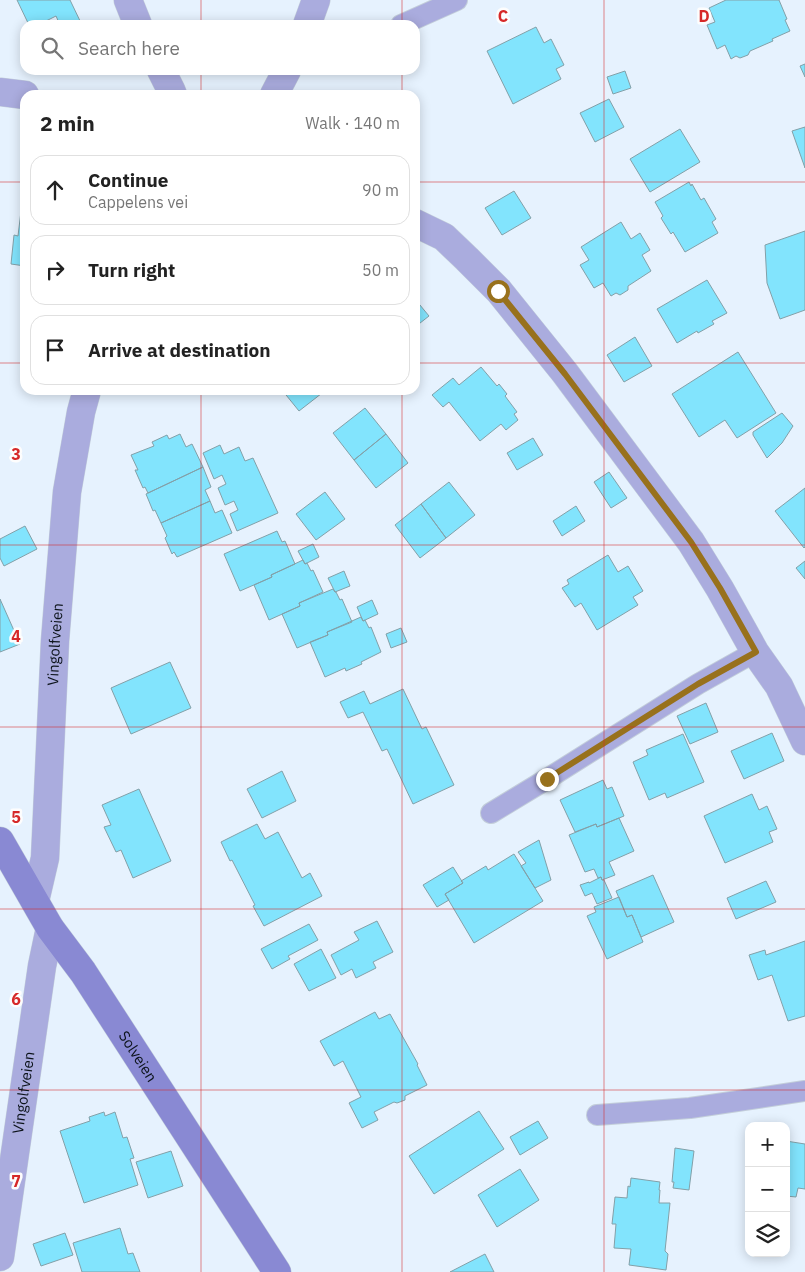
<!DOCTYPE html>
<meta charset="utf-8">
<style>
body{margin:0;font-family:"IBM Plex Sans",sans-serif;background:#f2f2f2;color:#222}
.controls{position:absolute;right:15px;bottom:15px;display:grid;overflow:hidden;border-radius:10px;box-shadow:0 2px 12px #0003}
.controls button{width:45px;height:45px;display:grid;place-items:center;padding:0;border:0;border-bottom:1px solid #e0e0e0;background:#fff;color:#222;font:25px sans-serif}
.stop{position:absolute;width:15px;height:15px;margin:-11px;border:4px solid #98711c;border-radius:50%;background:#fff}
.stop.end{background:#98711c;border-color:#fff;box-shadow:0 1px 5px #0008}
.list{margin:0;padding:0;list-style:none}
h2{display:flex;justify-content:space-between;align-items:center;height:65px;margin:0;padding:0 20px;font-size:21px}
h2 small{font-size:16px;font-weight:400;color:#767676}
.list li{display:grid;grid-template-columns:32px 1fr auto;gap:15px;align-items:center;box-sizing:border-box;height:70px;margin:0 10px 10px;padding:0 10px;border:1px solid #e0e0e0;border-radius:15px}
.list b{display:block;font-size:19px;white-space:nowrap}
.list p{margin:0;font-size:16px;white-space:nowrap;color:#767676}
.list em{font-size:16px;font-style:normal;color:#767676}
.icon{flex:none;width:28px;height:28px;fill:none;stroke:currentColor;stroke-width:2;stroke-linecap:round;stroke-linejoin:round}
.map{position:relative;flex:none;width:805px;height:1272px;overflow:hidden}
.search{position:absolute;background:#fff;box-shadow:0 2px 12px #0003;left:20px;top:20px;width:400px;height:55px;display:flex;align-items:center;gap:12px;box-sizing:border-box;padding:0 18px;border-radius:15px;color:#767676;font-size:19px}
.panel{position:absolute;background:#fff;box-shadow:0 2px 12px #0003;left:20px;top:90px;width:400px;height:305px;border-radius:15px}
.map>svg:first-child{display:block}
.building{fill:#82e4fd;stroke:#83a0a8}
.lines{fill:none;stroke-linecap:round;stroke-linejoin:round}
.lane-casing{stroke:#c3ceda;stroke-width:22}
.street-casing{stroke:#c3ceda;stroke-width:29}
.secondary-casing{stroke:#c3ceda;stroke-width:29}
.lane{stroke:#aaacde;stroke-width:20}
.street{stroke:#aaacde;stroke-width:28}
.secondary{stroke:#8989d3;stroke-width:28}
.route{stroke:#98711c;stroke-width:6}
.grid{fill:none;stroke:#d62828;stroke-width:1;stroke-opacity:0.55}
.labels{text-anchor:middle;stroke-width:5;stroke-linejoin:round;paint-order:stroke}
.street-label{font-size:15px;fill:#0c131a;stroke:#fdfdfd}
.grid-label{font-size:16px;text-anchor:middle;font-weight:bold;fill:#d62828;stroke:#fdfdfd;stroke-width:5;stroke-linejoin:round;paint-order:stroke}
</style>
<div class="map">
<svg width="805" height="1272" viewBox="0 0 805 1272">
<rect width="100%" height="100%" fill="#e6f2fe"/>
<!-- building -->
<path class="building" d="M17 0H70L82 25H60L56 16 38 25H29Z
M726 0H779L787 19 785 20 790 31 772 39 773 41 750 51 748 55 740 58 736 56 731 59 725 45 717 49 707 25 715 22 709 8Z
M536 27 544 43 551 39 564 65 556 69 561 79 513 104 487 51Z
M805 64V77L800 66Z
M625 71 631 88 613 94 607 77Z
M609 99 624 127 595 142 580 113Z
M805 127V168L792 131Z
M680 129 700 162 650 192 630 159Z
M25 178V266L11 264 14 235 18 236Z
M689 182 691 186 692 184 701 200 704 198 716 219 712 222 718 233 685 252 673 232 671 234 661 218 663 216 655 202Z
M514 191 531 218 502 235 485 208Z
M621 222 631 239 640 233 650 250 642 255 651 271 628 286V290L620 295 616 293 611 296 603 283 594 288 580 265 589 260 581 247Z
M805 231V310L780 319 767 283 765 245Z
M707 280 727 313 712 321 714 324 698 333 697 331 677 343 657 309Z
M415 299 429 316 415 327Z
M635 337 652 366 624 382 607 355Z
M738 352 776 413 737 438 725 420 699 437 672 394Z
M481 367 497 386 499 384 507 394 505 396 517 412 514 414 518 420 506 430 501 424 480 441 449 402 443 407 432 395 453 378 459 385Z
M282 390H326L299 411Z
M365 408 386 434 354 460 333 433Z
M782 413 793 426 782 443 767 458 753 435V432Z
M180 434 186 447 192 444 203 467 148 493 145 487 143 488 135 470H138L131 455 154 446 152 442 167 435 169 439Z
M386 434 408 463 376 488 354 460Z
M533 438 543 455 517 470 507 453Z
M220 445 224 454 239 447 245 461 253 458 278 513 237 531 230 514 238 510 234 501 225 505 218 488 226 484 222 475 214 479 203 453Z
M203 467 211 487 205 490 210 501 161 523 155 510 153 511 146 494Z
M609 472 627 498 611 508 594 482Z
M449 482 475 515 446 538 421 504Z
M805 488V547L804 548 775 511Z
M325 492 345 519 316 540 296 514Z
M210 501 215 513 222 510 232 533 177 557 174 552 172 554 165 538 167 536 161 523Z
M421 504 446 538 420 558 395 525Z
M576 506 585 521 562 536 553 521Z
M25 526 37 549 4 566 0 558V539Z
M277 531 282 542 285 541 295 564 271 575 272 577 240 591 224 554Z
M313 544 319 557 305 564 298 551Z
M608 555 618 572 628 566 643 591 633 597 638 605 597 630 581 603 575 607 562 588 569 584 567 580Z
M303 560 305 564 307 563 311 571 313 570 323 592 299 603 300 606 269 620 254 585 272 577 271 575Z
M805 561V579L796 568Z
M344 571 350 586 335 592 328 578Z
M333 589 335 592H336L340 600 342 599 352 622 327 632 328 635 297 648 282 614 300 606 299 603Z
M0 599 20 644 0 652Z
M372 600 378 614 363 621 357 607Z
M361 617 363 621 365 620 369 628 371 627 381 652 361 662 362 664 346 671 345 668 325 677 310 642 328 635 327 632Z
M401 628 407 642 391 648 386 634Z
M170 662 191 708 131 734 111 688Z
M403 689 422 729 426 727 454 785 413 804 387 749 382 751 363 712 348 718 340 702 364 691 370 704Z
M706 703 718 732 690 744 677 716Z
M772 733 784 761 744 779 731 751Z
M683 734 704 782 667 798 665 793 649 800 633 762 648 755 646 750Z
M282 771 296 801 262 818 247 789Z
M603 780 607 789 612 787 624 816 597 827 596 824 575 832 560 800Z
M139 789 171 861 133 878 121 850 116 852 104 827 111 825 102 805Z
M752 794 759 810 767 806 777 829 769 832 773 842 725 863 704 816Z
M619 818 634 851 609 862 615 875 602 880 601 877 598 878 594 869 585 872 569 835 596 824 597 827Z
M257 824 265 839 278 832 302 878 310 873 322 896 264 926 253 906 255 905 232 860 230 861 221 842Z
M539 840 551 880 535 888 521 866 526 863 518 852Z
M514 854 543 901 474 943 445 894 463 883 461 881 486 866 488 870Z
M453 867 463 883 445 894 449 900 437 907 423 885Z
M653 875 674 922 641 937 632 915 627 917 616 891Z
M601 877 602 880H604L612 898 597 904 592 893 585 896 580 885 589 882V883Z
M766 881 776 902 736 919 727 898Z
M619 897 627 917 632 915 643 942 607 959 587 916 596 912 594 907Z
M377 921 393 952 373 962 376 968 356 978 352 969 341 975 331 955 359 940 354 932Z
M309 924 318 940 288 956 290 959 272 969 261 949Z
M805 941V1016L788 1021 772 975 758 980 749 955 765 950 766 955Z
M321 949 336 978 309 991 294 964Z
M375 1012 379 1019 390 1014 418 1064 417 1065 427 1085 405 1096V1100L397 1103 394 1102 374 1112 378 1120 362 1128 349 1103 361 1097 343 1061 334 1066 320 1041Z
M479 1111 504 1149 434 1194 409 1156Z
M104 1112 105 1116 115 1112 123 1138 127 1137 134 1158 130 1159 138 1185 84 1203 60 1131 90 1121 89 1117Z
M538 1121 548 1138 520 1155 510 1137Z
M786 1141 805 1144V1189L798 1188 796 1197 786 1196Z
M675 1148 694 1151 689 1190 673 1188 674 1182H672Z
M171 1151 183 1186 148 1198 136 1162Z
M520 1169 539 1200 497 1227 478 1195Z
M631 1178 660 1182 659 1190H660L659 1203H670L665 1251 668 1254 666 1270 629 1265 631 1249 614 1248 616 1224H612L615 1197 627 1198 628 1186 630 1187Z
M120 1228 128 1254 133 1253 140 1272H82L73 1243Z
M65 1233 73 1255 41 1266 33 1244Z
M485 1254 494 1272H450Z"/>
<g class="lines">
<!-- lane casing -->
<g class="lane-casing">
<path id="lane" d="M401 25 457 0
M491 813 547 779 698 684 755 652
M597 1115 690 1108 805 1091"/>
</g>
<!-- street casing -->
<g class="street-casing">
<g id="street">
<path d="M128 0 138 25"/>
<path d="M307 25 316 0"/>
<path d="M161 70 171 90 173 95"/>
<path d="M0 92 25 95"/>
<path d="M274 95 287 70"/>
<path d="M415 223 444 237 467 259 499 291 565 373 691 542 720 589 755 652 779 686 805 741"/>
<path id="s1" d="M35 901 45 858 55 641 67 492 81 412 87 390"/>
<path id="s2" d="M0 1257 42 966 50 928"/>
</g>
</g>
<!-- secondary casing -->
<g class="secondary-casing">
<g id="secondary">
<path id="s3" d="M0 841 50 928 83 972 277 1272"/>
</g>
</g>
<!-- lane -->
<use href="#lane" class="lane"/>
<!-- street -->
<use href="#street" class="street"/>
<!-- secondary -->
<use href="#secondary" class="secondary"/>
</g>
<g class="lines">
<!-- route -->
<path class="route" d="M498 291 565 374 691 542 720 588 756 652 698 684 547 779"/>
</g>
<!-- grid -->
<path class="grid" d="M201 0V25M402 0V25M604 0V1272M201 70V95M402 70V95M0 182H25M415 182H805M0 363H25M415 363H805M201 390V1272M402 390V1272M0 545H805M0 727H805M0 909H805M0 1090H805"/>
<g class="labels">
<!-- street labels -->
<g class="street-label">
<text dy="5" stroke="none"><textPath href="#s1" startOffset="258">Vingolfveien</textPath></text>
<text dy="5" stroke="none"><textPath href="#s3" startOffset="256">Solveien</textPath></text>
<text dy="5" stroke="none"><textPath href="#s2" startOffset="166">Vingolfveien</textPath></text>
</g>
</g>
<g class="grid-label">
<text x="503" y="22">C</text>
<text x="704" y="22">D</text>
<text x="16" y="460">3</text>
<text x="16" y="642">4</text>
<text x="16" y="823">5</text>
<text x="16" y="1005">6</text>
<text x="16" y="1187">7</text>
</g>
</svg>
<div class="controls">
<button>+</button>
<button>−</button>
<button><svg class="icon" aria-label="layers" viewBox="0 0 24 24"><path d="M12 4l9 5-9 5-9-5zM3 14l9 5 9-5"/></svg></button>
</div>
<div class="stop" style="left:498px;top:291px"></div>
<div class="stop end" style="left:547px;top:779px"></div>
<div class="search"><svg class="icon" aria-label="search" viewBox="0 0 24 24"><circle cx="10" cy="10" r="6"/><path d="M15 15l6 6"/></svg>Search here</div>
<section class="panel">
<h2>2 min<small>Walk · 140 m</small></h2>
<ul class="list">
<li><svg class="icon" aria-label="ahead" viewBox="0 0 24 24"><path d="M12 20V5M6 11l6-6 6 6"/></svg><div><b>Continue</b><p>Cappelens vei</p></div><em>90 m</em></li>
<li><svg class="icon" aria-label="right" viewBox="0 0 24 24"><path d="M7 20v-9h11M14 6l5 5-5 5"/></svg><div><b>Turn right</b></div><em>50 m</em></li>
<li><svg class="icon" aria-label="arrive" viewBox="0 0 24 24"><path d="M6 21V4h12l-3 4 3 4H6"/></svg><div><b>Arrive at destination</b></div></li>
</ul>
</section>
</div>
